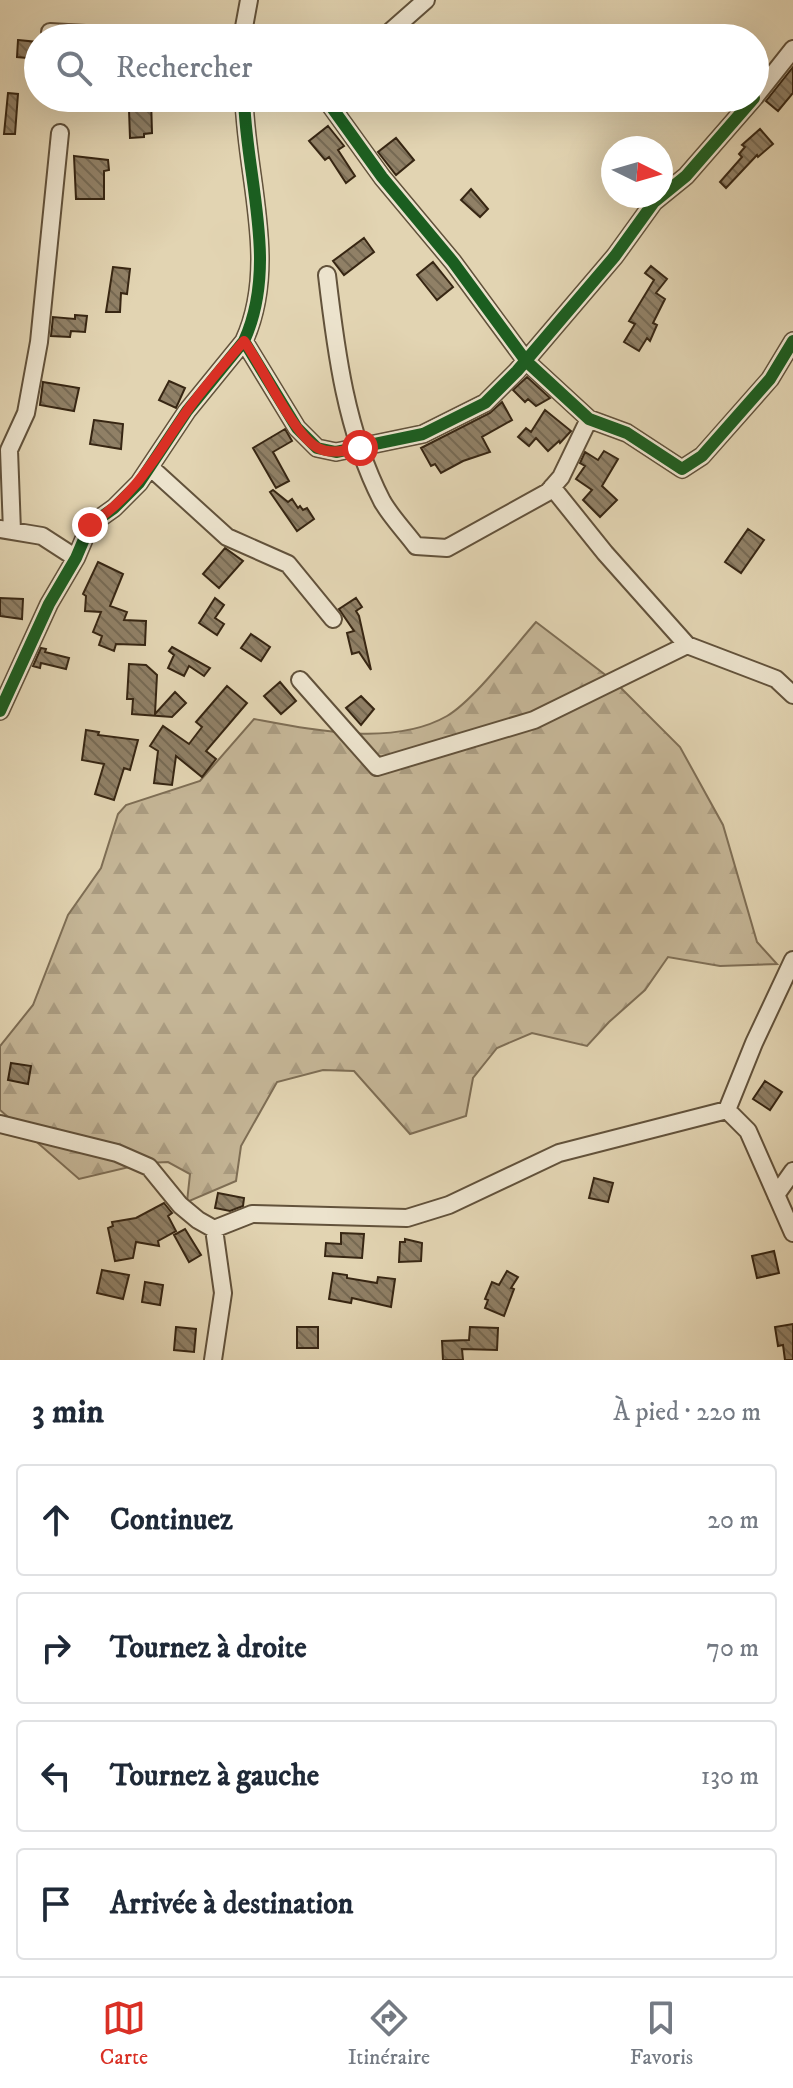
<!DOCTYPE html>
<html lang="fr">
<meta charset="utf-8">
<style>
body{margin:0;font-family:"IM FELL DW Pica",serif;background:#f6f6f7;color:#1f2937}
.compass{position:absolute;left:601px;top:136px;width:72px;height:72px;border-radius:50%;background:#fff;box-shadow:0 8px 32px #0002;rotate:95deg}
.stop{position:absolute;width:24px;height:24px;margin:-18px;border:6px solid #d93025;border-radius:50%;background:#fff}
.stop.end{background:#d93025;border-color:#fff;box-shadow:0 2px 8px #0008}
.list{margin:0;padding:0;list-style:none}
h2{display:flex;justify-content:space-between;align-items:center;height:104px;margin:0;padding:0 32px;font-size:34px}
h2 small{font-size:26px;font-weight:400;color:#747a83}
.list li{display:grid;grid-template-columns:52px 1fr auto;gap:24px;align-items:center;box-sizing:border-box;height:112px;margin:0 16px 16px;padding:0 16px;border:2px solid #e0e1e3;border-radius:8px}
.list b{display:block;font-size:30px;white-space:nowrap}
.list em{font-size:26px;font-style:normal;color:#747a83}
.icon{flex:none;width:44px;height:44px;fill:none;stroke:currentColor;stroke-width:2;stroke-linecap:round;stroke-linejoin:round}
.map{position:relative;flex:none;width:793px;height:1360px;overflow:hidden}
.search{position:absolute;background:#fff;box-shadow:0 8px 32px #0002;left:24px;right:24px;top:24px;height:88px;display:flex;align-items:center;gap:20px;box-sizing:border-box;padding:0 28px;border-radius:44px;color:#747a83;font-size:30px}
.sheet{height:616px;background:#fff}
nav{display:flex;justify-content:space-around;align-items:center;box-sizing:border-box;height:112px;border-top:2px solid #e0e1e3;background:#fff;font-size:22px;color:#747a83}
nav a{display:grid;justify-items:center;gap:4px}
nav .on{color:#d93025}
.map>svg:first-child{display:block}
.forest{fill:url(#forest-firs);stroke:#7e6e55;stroke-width:2}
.building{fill:url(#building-back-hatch);stroke:#372613;stroke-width:2}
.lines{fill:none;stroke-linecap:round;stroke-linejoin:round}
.minor-casing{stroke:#62523b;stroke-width:20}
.minor{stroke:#ece3cd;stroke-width:16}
.cycleway-casing{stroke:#ece3cd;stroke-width:17}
.cycleway{stroke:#1b5e20;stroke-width:12}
.route{stroke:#d93025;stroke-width:10}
</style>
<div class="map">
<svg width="793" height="1360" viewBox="0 0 793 1360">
<defs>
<pattern id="forest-firs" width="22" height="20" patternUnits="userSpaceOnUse" patternTransform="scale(2)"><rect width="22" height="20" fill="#c5b697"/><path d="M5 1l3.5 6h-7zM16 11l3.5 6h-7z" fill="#aa9c81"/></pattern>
<pattern id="building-back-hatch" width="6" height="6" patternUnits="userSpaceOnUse" patternTransform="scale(2)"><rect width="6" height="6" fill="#908066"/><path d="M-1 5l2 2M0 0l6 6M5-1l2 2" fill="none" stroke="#766953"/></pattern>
</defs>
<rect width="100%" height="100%" fill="#e2d4b2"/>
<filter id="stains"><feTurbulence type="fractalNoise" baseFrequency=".0025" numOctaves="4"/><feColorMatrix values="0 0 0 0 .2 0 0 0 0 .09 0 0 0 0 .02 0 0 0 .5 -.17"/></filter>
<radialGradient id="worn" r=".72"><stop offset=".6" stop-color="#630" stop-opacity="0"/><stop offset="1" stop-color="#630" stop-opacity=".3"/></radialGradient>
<!-- forest -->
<path class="forest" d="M536 622 616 683 680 747 723 825 757 942 777 964 720 966 668 957 645 990 609 1022 587 1046 532 1033 497 1048 473 1078 466 1116 410 1134 354 1071 323 1070 277 1082 241 1146 236 1181 187 1202 190 1174 168 1162 146 1163 79 1179 0 1110V1046L33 1005 68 915 101 868 118 814 126 805 200 781 254 719C313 730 393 747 447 716 474 700 514 647 536 622Z"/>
<!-- building -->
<path class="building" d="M18 40 38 42V59L17 57Z
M793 67V93L778 111 766 101Z
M8 93 18 94 15 134H4Z
M142 98H151L152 133 144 134V137L130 138 129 110 142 109Z
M328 126 344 146 338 150 355 176 346 183 329 157 325 160 309 141Z
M760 129 773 144 758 157 757 155 726 188 720 182 742 157 739 154 745 147 742 145Z
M396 138 414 160 396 175 378 152Z
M74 156 108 160 109 170 104 171V199H76Z
M471 189 488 209 480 217 461 200Z
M364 238 374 252 344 275 333 261Z
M433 262 453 287 437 300 417 275Z
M651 266 667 279 656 293 665 299 653 323 657 325 650 341 647 338 639 351 624 342 635 324 629 321 654 280 645 273Z
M113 267 130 269 127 294 121 293 120 312H106Z
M75 315 87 316 85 332 71 331 70 337 51 336 53 317 75 319Z
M527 377 550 398 536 406 528 399 525 402 513 390Z
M169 381 185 388 176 408 159 400Z
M43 382 79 388 74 411 40 405Z
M502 402 512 420 482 437 490 452 463 461 441 473 435 464 431 466 421 448 490 413Z
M545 410 571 431 560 443 559 441 548 451 536 438 529 446 518 437 526 428 531 432Z
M94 420 123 424 121 449 90 444Z
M285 429 292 441 273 452 289 481 276 488 253 448Z
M604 451 618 459 602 486 617 500 600 517 583 500 592 490 576 479 585 466 580 463 585 452 598 460Z
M273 490 288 502 292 499 298 508 300 506 303 510 307 508 314 519 297 531 270 492Z
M748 529 764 540 741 573 725 562Z
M225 548 243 561 219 588 203 574Z
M98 562 123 574 110 606 127 612 124 620 146 621 145 645 116 644 114 651 99 645 102 636 93 632 101 612 85 611 86 596 83 594Z
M0 598 23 599 22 619 0 616Z
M215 598 224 605 215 618 224 624 217 635 199 623Z
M356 598 362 607 356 611 359 616 371 670 359 652 352 654 347 633 354 631 339 609Z
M251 634 270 647 261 661 241 648Z
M172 647 210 668 204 676 189 666 184 676 168 668 174 655 169 651Z
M41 648 46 649 45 652 69 658 66 669 41 663 40 668 33 666Z
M129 664 146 665 157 675 155 714 175 692 186 703 172 717 132 714 133 699H127Z
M280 682 296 701 281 714 264 696Z
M227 686 247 703 206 751 216 759 202 777 176 756 172 785 154 783 158 751 150 746 163 726 189 744 202 727 196 722Z
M361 696 374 709 361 725 346 708Z
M86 730 99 732 98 735 138 740 130 770 124 768 114 800 95 794 104 764 82 760Z
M11 1063 31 1066 28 1084 8 1080Z
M765 1081 782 1092 770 1110 753 1099Z
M594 1178 613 1183 608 1202 589 1198Z
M218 1193 244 1198 243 1206 230 1211 215 1208Z
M164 1203 172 1213 168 1216 176 1231 158 1241 159 1246 136 1242 133 1258 115 1261 108 1228 113 1226 112 1222 136 1218Z
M185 1229 201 1255 189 1262 174 1235Z
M341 1233 364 1234 362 1258 325 1256 326 1243 341 1244Z
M405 1239 422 1243 421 1261 399 1262 400 1242H405Z
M774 1251 779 1273 757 1278 752 1256Z
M102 1270 129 1275 123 1299 97 1293Z
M507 1271 518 1277 511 1288 514 1289 504 1316 485 1308 488 1300 485 1299 492 1282 499 1285Z
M333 1273 347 1275V1278L377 1283 378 1277 395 1279 391 1307 352 1298 351 1303 329 1299Z
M145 1282 163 1285 160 1305 142 1302Z
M793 1324V1360H785L783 1345 778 1346 775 1327Z
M176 1327 196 1329 194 1352 174 1350Z
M297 1327H318V1348H297Z
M470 1327 498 1328 497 1350 462 1349 463 1360H443L442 1341 469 1340Z"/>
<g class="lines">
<!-- minor casing -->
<g class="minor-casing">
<path id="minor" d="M50 32 157 38
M242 38 249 0
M383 38 426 0
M755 97 793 49
M325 98 382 177 453 262 526 361 589 419 627 433 682 469 702 456 770 379 793 341
M327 275C336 352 346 431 382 501 391 517 405 531 416 546L447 548 548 492 561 477 589 419
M244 341 297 428 317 448 336 452 423 434 485 403 517 371 615 256 654 202 686 176 754 98
M150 467 227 537 288 564 333 619
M552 487 605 553 687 645 776 679 793 695
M0 529 42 536 76 558
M12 531 9 450 26 413 39 342 60 133
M300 680 377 767 534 720 687 645
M0 711 49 604 76 558 90 525 114 508 139 483 187 411 244 341C279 264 246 178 244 98
M727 1110 754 1043 793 960
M0 1124 117 1153 149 1167 180 1205 198 1220 214 1229 223 1293 213 1360
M776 1195 793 1171
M214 1229 252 1214 407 1218 449 1205 559 1153 727 1110 748 1131 793 1233"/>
</g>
<!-- minor -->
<use href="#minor" class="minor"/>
<!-- cycleway casing -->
<g class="cycleway-casing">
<path id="cycleway" d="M325 98 382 177 453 262 526 361 589 419 627 433 682 469 702 456 770 379 793 341
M244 341 297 428 317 448 336 452 423 434 485 403 517 371 615 256 654 202 686 176 754 98
M0 711 49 604 76 558 90 525 114 508 139 483 187 411 244 341C279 264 246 178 244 98"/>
</g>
<!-- cycleway -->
<use href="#cycleway" class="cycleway"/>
</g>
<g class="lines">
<!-- route -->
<path class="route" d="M90 525C141 490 155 456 189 408 206 385 225 363 244 341 263 367 293 435 318 448 331 455 347 450 360 448"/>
</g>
<rect width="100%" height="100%" filter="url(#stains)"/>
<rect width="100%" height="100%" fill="url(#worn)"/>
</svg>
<svg class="compass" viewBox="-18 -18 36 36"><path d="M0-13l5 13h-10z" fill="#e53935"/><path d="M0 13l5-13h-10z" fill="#747a83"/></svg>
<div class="stop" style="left:360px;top:448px"></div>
<div class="stop end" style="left:90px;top:525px"></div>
<div class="search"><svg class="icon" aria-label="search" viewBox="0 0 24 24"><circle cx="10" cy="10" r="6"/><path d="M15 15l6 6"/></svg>Rechercher</div>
</div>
<section class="sheet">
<h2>3 min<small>À pied · 220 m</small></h2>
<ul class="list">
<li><svg class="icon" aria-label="ahead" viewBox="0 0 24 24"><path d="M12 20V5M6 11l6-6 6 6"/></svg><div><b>Continuez</b></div><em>20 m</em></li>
<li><svg class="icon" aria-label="right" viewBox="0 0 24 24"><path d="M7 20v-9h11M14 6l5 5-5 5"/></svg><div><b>Tournez à droite</b></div><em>70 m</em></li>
<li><svg class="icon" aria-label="left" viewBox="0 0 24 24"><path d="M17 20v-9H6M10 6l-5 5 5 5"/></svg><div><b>Tournez à gauche</b></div><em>130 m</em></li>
<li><svg class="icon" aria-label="arrive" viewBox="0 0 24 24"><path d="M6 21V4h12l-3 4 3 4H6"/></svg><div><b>Arrivée à destination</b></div></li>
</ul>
</section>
<nav>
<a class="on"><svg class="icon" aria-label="map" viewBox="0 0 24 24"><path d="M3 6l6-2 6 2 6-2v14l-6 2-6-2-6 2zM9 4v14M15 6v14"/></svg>Carte</a>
<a><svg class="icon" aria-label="directions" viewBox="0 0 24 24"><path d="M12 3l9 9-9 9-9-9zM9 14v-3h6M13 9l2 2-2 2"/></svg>Itinéraire</a>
<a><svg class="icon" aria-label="saved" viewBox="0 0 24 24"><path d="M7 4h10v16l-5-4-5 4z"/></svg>Favoris</a>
</nav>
